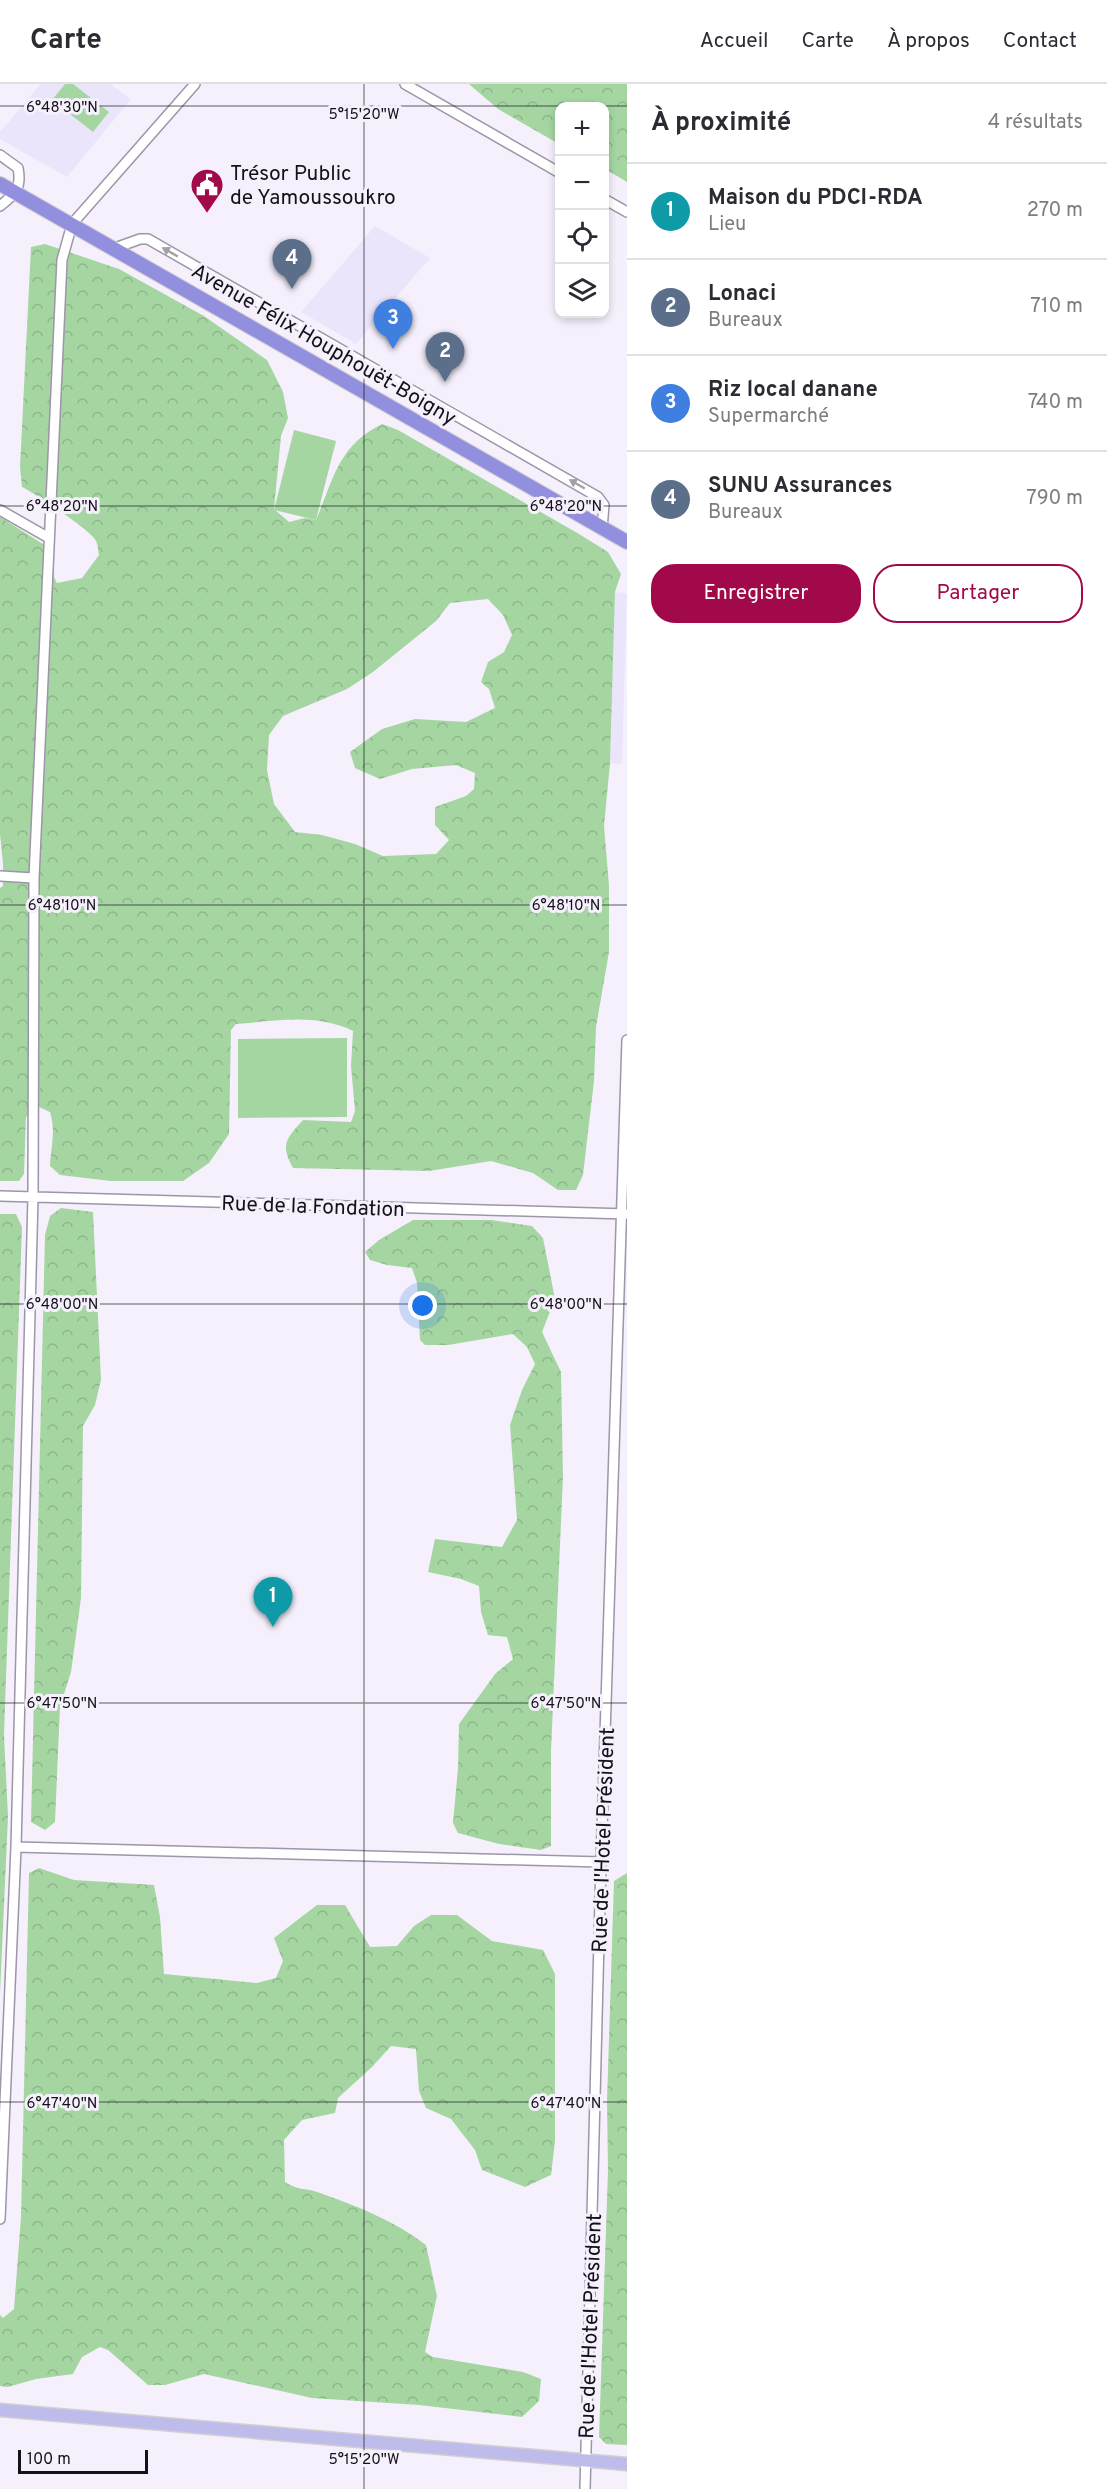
<!DOCTYPE html>
<html lang="fr">
<meta charset="utf-8">
<style>
body{margin:0;font-family:Overpass,sans-serif;background:#f2f2f3;color:#2b2b33}
.controls{position:absolute;right:18px;top:18px;display:grid;overflow:hidden;border-radius:12px;box-shadow:0 3px 9px #0003}
.controls button{width:54px;height:54px;display:grid;place-items:center;padding:0;border:0;border-bottom:2px solid #e1e1e2;background:#fff;color:#2b2b33;font:30px sans-serif}
.scale{position:absolute;left:18px;bottom:15px;width:130px;box-sizing:border-box;padding-left:6px;border:3px solid #141118;border-top:0;font-size:16px;line-height:21px;white-space:nowrap;color:#141118;-webkit-text-stroke:4px #f5f0fc;paint-order:stroke}
.you{position:absolute;left:423px;top:1222px;width:21px;height:21px;margin:-15px;border:4px solid #fff;border-radius:50%;background:#1a73e8;box-shadow:0 0 0 9px #1a73e833}
.badge{display:grid;place-items:center;width:39px;height:39px;border-radius:50%;background:#a1094a;color:#fff;font-size:20px;font-weight:700}
.pin{position:absolute;translate:-50% -50px;filter:drop-shadow(0 2px 3px #0008)}
.pin::after{content:'';position:absolute;top:32px;width:21px;height:18px;background:inherit;clip-path:polygon(0 0,100% 0,50% 100%)}
.list{margin:0;padding:0;list-style:none}
h2{display:flex;justify-content:space-between;align-items:center;height:78px;margin:0;padding:0 24px;font-size:26px}
h2 small{font-size:20px;font-weight:400;color:#7c7c81}
.list li{display:grid;grid-template-columns:39px 1fr auto;gap:18px;align-items:center;box-sizing:border-box;height:96px;padding:0 24px;border-top:2px solid #e1e1e2}
.list b{display:block;font-size:22px;white-space:nowrap}
.list p{margin:0;font-size:20px;white-space:nowrap;color:#7c7c81}
.list em{font-size:20px;font-style:normal;color:#7c7c81}
.actions{display:flex;gap:12px;padding:18px 24px}
.actions a{flex:1;padding:14px 0;border:2px solid #a1094a;border-radius:24px;text-align:center;font-size:21px;color:#a1094a}
.actions .main{background:#a1094a;color:#fff}
.icon{flex:none;width:33px;height:33px;fill:none;stroke:currentColor;stroke-width:2;stroke-linecap:round;stroke-linejoin:round}
.map{position:relative;flex:none;width:627px;height:2405px;overflow:hidden}
header{display:flex;align-items:center;gap:36px;box-sizing:border-box;height:84px;padding:0 30px;background:#fff;border-bottom:2px solid #e1e1e2}
header strong{font-size:28px}
nav{display:flex;gap:33px;margin-inline-start:auto;font-size:21px}
main{display:flex}
aside{flex:1;background:#fff}
.map>svg:first-child{display:block}
.commercial{fill:#eae5fb}
.forest{fill:url(#forest-crowns);fill-rule:evenodd}
.pitch{fill:#a5d6a2}
.lines{fill:none;stroke-linecap:round;stroke-linejoin:round}
.minor-casing{stroke:#9d95a8;stroke-width:12}
.major-casing{stroke:#d0cfd1;stroke-width:15}
.highway-casing{stroke:#d0cfd1;stroke-width:16}
.minor{stroke:#fff;stroke-width:9}
.major{stroke:#bebceb;stroke-width:12}
.highway{stroke:#9290de;stroke-width:14}
.oneway{fill:#a1a0a3}
.ticks{fill:none;stroke:#141118;stroke-width:1.5;stroke-opacity:0.45}
.labels{text-anchor:middle;stroke-width:6;stroke-linejoin:round;paint-order:stroke}
.poi-label{font-size:21px;fill:#141118;stroke:#f5f0fc;text-anchor:start}
.street-label{font-size:21px;fill:#141118;stroke:#f5f0fc}
.ticks-label{font-size:15px;text-anchor:middle;fill:#141118;stroke:#f5f0fc;stroke-width:6;stroke-linejoin:round;paint-order:stroke}
</style>
<header>
<strong>Carte</strong>
<nav><a>Accueil</a><a>Carte</a><a>À propos</a><a>Contact</a></nav>
</header>
<main>
<div class="map">
<svg width="627" height="2405" viewBox="0 0 627 2405">
<defs>
<pattern id="forest-crowns" width="20" height="18" patternUnits="userSpaceOnUse" patternTransform="scale(1.5)"><rect width="20" height="18" fill="#a5d6a2"/><path d="M2 6a3 3 0 1 1 6 0M12 15a3 3 0 1 1 6 0" fill="none" stroke="#8db78b"/></pattern>
</defs>
<rect width="100%" height="100%" fill="#f5f0fc"/>
<!-- commercial -->
<path class="commercial" d="M41 0H110L131 15 67 93 0 55V48Z
M375 142 430 174 356 260 301 228Z
M615 508 627 509 622 680 610 679Z"/>
<!-- forest -->
<path class="forest" d="M469 0H627V98L605 85 604 22H560L559 60 498 25Z
M45 160 119 185 204 232 267 276 283 308 288 334 281 352 274 425 289 438 305 434 316 436C334 394 338 362 382 340L398 346 579 450 608 468 621 490 615 508 610 679 604 742 609 802V868L596 943 594 997 583 1091 576 1106H558L533 1089 491 1077 429 1087 293 1084C280 1060 286 1055 303 1036L351 1038 355 1027 351 982 353 947C316 929 276 937 236 940L231 946 229 1050 209 1079 183 1097H111L60 1091 50 1082C51 1061 56 1048 50 1028L39 1023 26 1033 24 1090 19 1097H0V804L3 802V780L0 750V433L54 467V493L57 499 82 494 99 471C98 467 98 460 96 457 92 447 33 408 22 403L20 383 31 163ZM488 515 503 531 512 551 504 568 488 578 481 598 489 605 495 624 466 638 415 635 382 645 350 668 355 684 380 695 412 685 456 681 475 689 474 705 466 712 435 723V741L449 756 436 770 383 772 355 760 322 751 295 748 274 720 267 686 269 651 283 632 347 605 373 588 436 537 450 519Z
M61 1124 93 1128 101 1296 95 1321 83 1342 81 1514 71 1588 60 1623 55 1738 45 1746 31 1738 45 1151 50 1132Z
M0 1130H16L22 1143 4 1651 8 1733 0 1909Z
M413 1136H491L532 1142 543 1154 555 1215 542 1248 561 1288 563 1392 551 1667V1762L541 1766 499 1760 458 1749 453 1739 458 1684 459 1640 495 1590 513 1575 507 1553 488 1551 481 1528 479 1502 461 1495 428 1488 435 1455 502 1463 517 1436 510 1341 522 1306 535 1280 527 1263 513 1250 448 1261H425L420 1256 417 1199 412 1184 387 1181 370 1176 365 1168 379 1156Z
M39 1784 74 1796 154 1801 160 1833 164 1890 257 1899 276 1894 283 1877 274 1854 317 1821H345L370 1863 397 1862 414 1842 431 1831H457L492 1857 543 1866 555 1890V2057L551 2091 525 2103 482 2086 475 2066 451 2035 426 2024 419 2007 416 1965 391 1962 372 1983 338 2014 335 2029 302 2036 284 2056 285 2098C301 2108 305 2103 320 2109 357 2122 395 2137 426 2161L437 2212 425 2268 433 2273 523 2288 541 2295 539 2317 522 2333 419 2321 312 2314 204 2290 165 2301H148L108 2266 100 2263 82 2273 73 2290 36 2295 8 2303 0 2302V2231L3 2234 14 2225 21 2133 29 1789Z
M627 1789V2361L606 2360 599 2353 608 2086 607 2017 614 1797Z"/>
<!-- pitch -->
<path class="pitch" d="M65 0H73L109 28 93 48 52 16Z
M294 346 336 357 316 436 274 426Z
M347 954V1033L238 1034V955Z"/>
<g class="lines">
<!-- minor casing -->
<g class="minor-casing">
<path id="minor" d="M405 0 560 89
M0 71 18 84C22 105 15 110 0 122
M604 115 627 128
M115 164 140 155H148L598 413 604 421 602 445
M0 426 49 454
M0 792 34 794
M0 1112 627 1130
M16 1763 601 1778
M0 2135 16 1763 33 1113 34 794 62 176 72 140 195 0
M585 2405 601 1778 627 956"/>
</g>
<!-- major casing -->
<g class="major-casing">
<path id="major" d="M0 2326 627 2380"/>
</g>
<!-- highway casing -->
<g class="highway-casing">
<path id="highway" d="M0 100 627 458"/>
</g>
<!-- minor -->
<use href="#minor" class="minor"/>
<!-- major -->
<use href="#major" class="major"/>
<!-- highway -->
<use href="#highway" class="highway"/>
</g>
<!-- one-way arrows -->
<defs><path id="oneway-solid" d="M-6-.8H1V-3.2L6.5 0L1 3.2V.8H-6Z" transform="scale(1.5)"/></defs>
<g class="oneway">
<use href="#oneway-solid" transform="translate(170 168) rotate(-150)"/>
<use href="#oneway-solid" transform="translate(577 400) rotate(-150)"/>
</g>
<!-- ticks -->
<path class="ticks" d="M364 0V2405M0 22H627M0 422H627M0 821H627M0 1220H627M0 1619H627M0 2018H627"/>
<!-- icons -->
<defs>
<g id="civic-pin" transform="scale(1.725)"><path d="M0 17L-7.5 6A9.5 9.5 0 1 1 7.5 6Z" fill="#a1094a" stroke="#f5f0fc"/><path d="M-.6-6.5H3V-4.5H.6V-3L4-1V1h2V6H-6V1h2V-1L-.6-3ZM-1.2 2.5V6h2.4V2.5Z" fill="#fff"/></g>
</defs>
<g fill-rule="evenodd">
<use href="#civic-pin" x="207" y="101"/>
</g>
<g class="labels">
<!-- poi labels -->
<g class="poi-label">
<text x="230" y="96">Trésor Public<tspan x="230" dy="24">de Yamoussoukro</tspan></text>
</g>
<!-- street labels -->
<g class="street-label">
<text transform="translate(324 260) rotate(30)" y="7">Avenue Félix Houphouët-Boigny</text>
<text transform="translate(313 1122) rotate(2)" y="7">Rue de la Fondation</text>
<text transform="translate(603 1756) rotate(-88)" y="7">Rue de l'Hotel Président</text>
<text transform="translate(590 2242) rotate(-88)" y="7">Rue de l'Hotel Président</text>
</g>
</g>
<g class="ticks-label">
<text x="62" y="28">6°48'30"N</text>
<text x="364" y="35">5°15'20"W</text>
<text x="62" y="427">6°48'20"N</text>
<text x="566" y="427">6°48'20"N</text>
<text x="62" y="826">6°48'10"N</text>
<text x="566" y="826">6°48'10"N</text>
<text x="62" y="1225">6°48'00"N</text>
<text x="566" y="1225">6°48'00"N</text>
<text x="62" y="1624">6°47'50"N</text>
<text x="566" y="1624">6°47'50"N</text>
<text x="62" y="2024">6°47'40"N</text>
<text x="566" y="2024">6°47'40"N</text>
<text x="364" y="2380">5°15'20"W</text>
</g>
</svg>
<div class="controls">
<button>+</button>
<button>−</button>
<button><svg class="icon" aria-label="locate" viewBox="0 0 24 24"><circle cx="12" cy="12" r="6"/><path d="M12 2v4M12 18v4M2 12h4M18 12h4"/></svg></button>
<button><svg class="icon" aria-label="layers" viewBox="0 0 24 24"><path d="M12 4l9 5-9 5-9-5zM3 14l9 5 9-5"/></svg></button>
</div>
<div class="scale">100 m</div>
<div class="you"></div>
<div class="pin badge" style="left:273px;top:1543px;background:#0f9aa8">1</div>
<div class="pin badge" style="left:445px;top:298px;background:#5c6f8a">2</div>
<div class="pin badge" style="left:393px;top:265px;background:#3f7fe0">3</div>
<div class="pin badge" style="left:292px;top:205px;background:#5c6f8a">4</div>
</div>
<aside>
<h2>À proximité<small>4 résultats</small></h2>
<ul class="list">
<li><span class="badge" style="background:#0f9aa8">1</span><div><b>Maison du PDCI-RDA</b><p>Lieu</p></div><em>270 m</em></li>
<li><span class="badge" style="background:#5c6f8a">2</span><div><b>Lonaci</b><p>Bureaux</p></div><em>710 m</em></li>
<li><span class="badge" style="background:#3f7fe0">3</span><div><b>Riz local danane</b><p>Supermarché</p></div><em>740 m</em></li>
<li><span class="badge" style="background:#5c6f8a">4</span><div><b>SUNU Assurances</b><p>Bureaux</p></div><em>790 m</em></li>
</ul>
<div class="actions"><a class="main">Enregistrer</a><a>Partager</a></div>
</aside>
</main>
